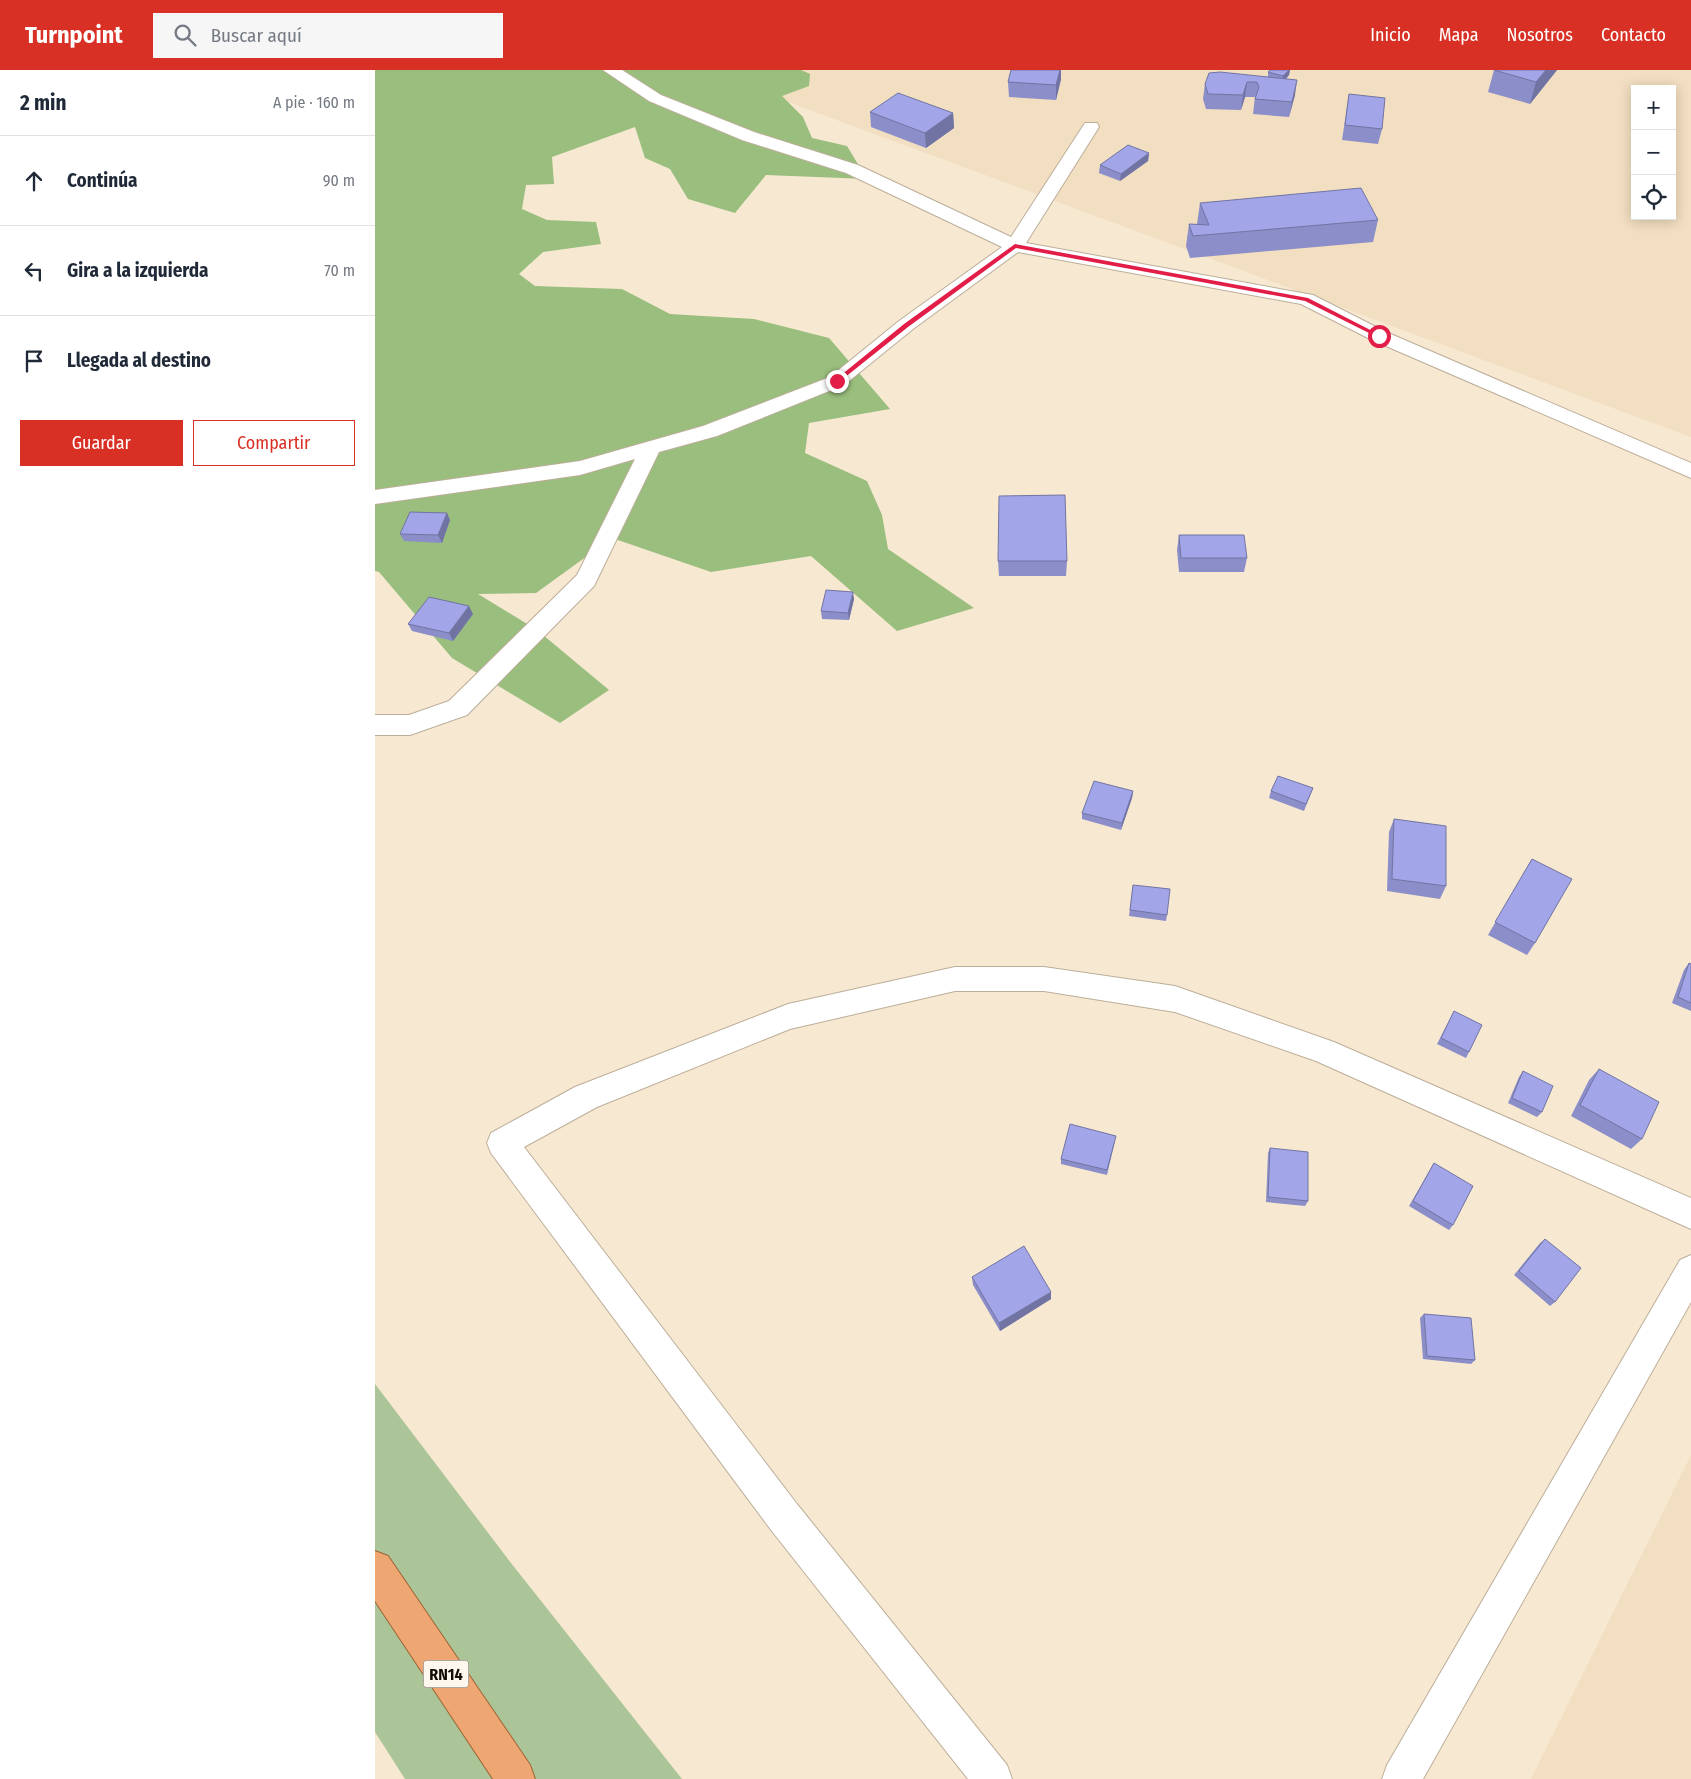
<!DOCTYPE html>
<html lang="es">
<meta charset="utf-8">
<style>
body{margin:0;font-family:"Fira Sans Condensed",sans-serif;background:#f6f6f7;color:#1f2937}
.controls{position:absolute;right:15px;top:15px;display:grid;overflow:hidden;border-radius:0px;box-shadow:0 2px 12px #0003}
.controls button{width:45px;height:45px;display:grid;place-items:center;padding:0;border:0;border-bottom:1px solid #e0e1e3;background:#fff;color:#1f2937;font:25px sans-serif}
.stop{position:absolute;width:15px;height:15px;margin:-11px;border:4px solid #e11d48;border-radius:50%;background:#fff}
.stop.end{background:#e11d48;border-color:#fff;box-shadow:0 1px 5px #0008}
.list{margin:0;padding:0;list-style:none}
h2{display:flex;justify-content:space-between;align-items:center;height:65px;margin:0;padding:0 20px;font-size:21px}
h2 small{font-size:16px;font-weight:400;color:#747a83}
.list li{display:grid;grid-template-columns:32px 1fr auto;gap:15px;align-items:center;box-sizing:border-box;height:90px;padding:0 20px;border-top:1px solid #e0e1e3}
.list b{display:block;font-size:19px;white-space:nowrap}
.list em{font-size:16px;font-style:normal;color:#747a83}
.actions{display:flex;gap:10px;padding:15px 20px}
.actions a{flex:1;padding:11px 0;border:1px solid #d93025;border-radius:0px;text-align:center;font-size:18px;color:#d93025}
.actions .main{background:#d93025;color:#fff}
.icon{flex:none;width:28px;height:28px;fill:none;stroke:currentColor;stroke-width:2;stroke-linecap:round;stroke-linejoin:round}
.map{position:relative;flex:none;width:1316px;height:1709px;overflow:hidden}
header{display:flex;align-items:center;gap:30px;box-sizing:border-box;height:70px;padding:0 25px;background:#d93025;color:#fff}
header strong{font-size:24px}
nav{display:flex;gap:28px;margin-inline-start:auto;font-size:18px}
.search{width:350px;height:45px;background:#f6f6f7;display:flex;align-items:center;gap:12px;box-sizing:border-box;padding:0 18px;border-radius:0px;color:#747a83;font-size:19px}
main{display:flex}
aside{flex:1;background:#fff}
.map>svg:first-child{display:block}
.built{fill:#f2dec1;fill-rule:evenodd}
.green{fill:#abc498}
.forest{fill:#99be7d}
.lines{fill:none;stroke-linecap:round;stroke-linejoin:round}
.minor-casing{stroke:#bcae99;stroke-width:2}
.trunk-casing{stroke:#9e6335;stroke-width:2}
.minor{fill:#fff;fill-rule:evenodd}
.trunk{fill:#eea772;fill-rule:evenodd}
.wall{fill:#8b8ec8}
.shaded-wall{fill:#7174a2}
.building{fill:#a2a5e8;stroke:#7174a2}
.route{fill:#e11d48}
.labels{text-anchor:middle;stroke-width:4.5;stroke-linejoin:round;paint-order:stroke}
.shield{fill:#fdf7ee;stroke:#58534c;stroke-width:1}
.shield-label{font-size:16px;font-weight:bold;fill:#120d06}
</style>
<header>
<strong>Turnpoint</strong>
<div class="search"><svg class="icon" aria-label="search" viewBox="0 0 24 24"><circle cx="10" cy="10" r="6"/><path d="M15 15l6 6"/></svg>Buscar aquí</div>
<nav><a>Inicio</a><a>Mapa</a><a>Nosotros</a><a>Contacto</a></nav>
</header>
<main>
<aside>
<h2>2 min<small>A pie · 160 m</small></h2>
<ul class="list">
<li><svg class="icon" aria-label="ahead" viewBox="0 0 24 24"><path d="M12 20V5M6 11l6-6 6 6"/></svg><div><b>Continúa</b></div><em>90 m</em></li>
<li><svg class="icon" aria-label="left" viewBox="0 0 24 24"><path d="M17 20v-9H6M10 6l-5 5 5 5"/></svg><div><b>Gira a la izquierda</b></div><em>70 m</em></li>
<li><svg class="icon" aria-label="arrive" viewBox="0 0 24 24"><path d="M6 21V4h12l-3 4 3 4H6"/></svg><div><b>Llegada al destino</b></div></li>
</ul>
<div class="actions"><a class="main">Guardar</a><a>Compartir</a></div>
</aside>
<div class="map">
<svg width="1316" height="1709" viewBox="0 0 1316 1709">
<rect width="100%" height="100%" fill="#f7e8d2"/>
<!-- built -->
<path class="built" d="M327 0H1316V367ZM1260 19H1297V146H1260Z
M1316 1385V1709H1156Z"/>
<!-- green -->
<path class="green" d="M0 1314 136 1493 307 1709H30L0 1662Z"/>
<!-- forest -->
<path class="forest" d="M0 0H426L435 4 434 16 407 26 428 47 437 68 472 76 492 109 391 105 360 143 313 129 295 99 270 88 260 57 177 87 179 114 151 115 147 139 172 150 221 152 226 174 168 182 144 204 160 216 247 219 295 244 379 249 454 268 515 339 434 353 430 383 492 411 507 445 513 479 599 538 522 561 436 486 336 502 237 468 161 523 103 524 162 560 234 620 185 653 77 588 4 502 0 501Z"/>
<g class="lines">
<!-- minor casing -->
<g class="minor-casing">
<path id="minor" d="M228 0H247L286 25 379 62 483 95 636 167 710 53H722L724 57 651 173 938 225 1011 262 1316 393V408L997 270 926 234 643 182 538 259 469 315 342 366 284 382 219 516 92 645 35 665H0V645H34L74 631 202 505 260 389 205 405 0 434V420L205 391 328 356 455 307 524 251 627 177 471 103 367 70 274 31Z
M580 897H669L800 916 959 972 1316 1128V1159L941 991 800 942 669 921H580L415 959 222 1037 149 1077 422 1434 632 1695 637 1709H593L396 1460 116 1083 112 1073 116 1063 200 1017 413 934Z
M1316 1185V1232L1048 1709H1007L1012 1695 1305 1190Z"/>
</g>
<!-- trunk casing -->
<g class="trunk-casing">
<path id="trunk" d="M0 1481 13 1486 155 1695 160 1709H118L0 1531Z"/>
</g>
<!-- minor -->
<use href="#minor" class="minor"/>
<!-- trunk -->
<use href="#trunk" class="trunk"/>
</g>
<!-- wall -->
<path class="wall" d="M636 0H686V9L681 30 634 27 633 12Z
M915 0 914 5 911 9 920 25 914 47 878 44 880 27H870L866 40 831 39 828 29 830 14 893 7V2Z
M1119 0H1182L1155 34 1113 22Z
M974 24 1007 59 1003 74 967 70Z
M495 42 578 43 579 58 551 78 496 57Z
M774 83 773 91 745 111 724 103 725 95Z
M825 133 1003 150 998 172 815 188 811 176 814 154H822Z
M72 443 75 450 67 473 29 471 25 464Z
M804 465 872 488 869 502H804L802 480Z
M623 491H692L691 506H624Z
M479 529 474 550 447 549 446 541Z
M98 544 78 571 37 561 33 554Z
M938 718 929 741 894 728 896 721Z
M758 721 757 728 746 760 707 749V743Z
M1019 749 1071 816 1065 829 1012 821 1014 762Z
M1157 789 1160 873 1152 885 1113 865Z
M758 815 792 845 791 851 754 846Z
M1314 893 1316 894V941L1297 933 1309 900Z
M1079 941 1094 982 1091 988 1062 974Z
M1224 999 1267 1069 1256 1079 1196 1046 1214 1010Z
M1148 1001 1167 1042 1162 1047 1133 1033 1144 1007Z
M740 1071 732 1105 686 1094V1089Z
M895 1078 933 1131 930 1136 891 1132 893 1083Z
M1059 1093 1078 1155 1074 1160 1034 1136Z
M1170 1169 1180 1232 1175 1236 1139 1205 1165 1173Z
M597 1207 676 1229 625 1261 598 1215Z
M1049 1244 1100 1290 1096 1294 1048 1289 1045 1248Z"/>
<!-- shaded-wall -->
<path class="shaded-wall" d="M685 0H686V9L681 30V15Z
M914 0H915L914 5 907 13 908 6Z
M1171 0H1182L1155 34 1161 12Z
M922 10 920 25 914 47 917 32Z
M872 12 870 27 866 40 868 25Z
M578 43 579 58 551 78 550 63Z
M774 83 773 91 745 111 746 104Z
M72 443 75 450 67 473 63 465Z
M478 522 479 529 474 550 473 543Z
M94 536 98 544 78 571 74 563Z
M758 721 757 728 746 760 747 753Z
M676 1222V1229L625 1261 624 1253Z"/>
<!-- building -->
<path class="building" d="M636 0H685L681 15 633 12Z
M895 0H914L908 6 893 2Z
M1119 0H1171L1161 12Z
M845 2 922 10 917 32 880 29 884 17 882 12H872L868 25 833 24 830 14 834 3Z
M523 23 578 43 550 63 495 42Z
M974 24 1010 28 1007 59 970 55Z
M753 75 774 83 746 104 725 95Z
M986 118 1003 150 818 166 814 154 834 155 825 133Z
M690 425 692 491H623L624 426Z
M35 442 72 443 63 465 25 464Z
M804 465H869L872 488H806Z
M451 520 478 522 473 543 446 541Z
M54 527 94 536 74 563 33 554Z
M903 706 938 718 931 734 896 721Z
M719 711 758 721 747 753 707 743Z
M1019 749 1071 756V816L1017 809Z
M1157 789 1197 809 1160 873 1120 852Z
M758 815 795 819 792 845 755 840Z
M1314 893 1316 894V933L1303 927Z
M1079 941 1107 955 1094 982 1066 968Z
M1224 999 1284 1032 1267 1069 1205 1035Z
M1148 1001 1178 1016 1167 1042 1137 1028Z
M695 1054 741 1066 732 1100 686 1089Z
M895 1078 933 1082V1131L893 1127Z
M1059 1093 1098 1116 1078 1155 1038 1131Z
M1170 1169 1206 1198 1180 1232 1144 1201Z
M649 1176 676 1222 624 1253 597 1207Z
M1049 1244 1096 1248 1100 1290 1052 1286Z"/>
<!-- route -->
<path class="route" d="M640 174 933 228 1007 266 1002 267 930 231 641 178 533 257 464 312H460V310L529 254Z"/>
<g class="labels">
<!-- shield labels -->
<rect class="shield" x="48.5" y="1590.5" width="45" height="27" rx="4"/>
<g class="shield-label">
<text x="71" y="1610">RN14</text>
</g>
</g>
</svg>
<div class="controls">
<button>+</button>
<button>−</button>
<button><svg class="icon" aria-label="locate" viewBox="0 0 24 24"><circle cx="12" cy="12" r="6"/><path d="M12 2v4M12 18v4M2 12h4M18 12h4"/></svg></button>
</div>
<div class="stop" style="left:1004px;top:266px"></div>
<div class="stop end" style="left:462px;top:311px"></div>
</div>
</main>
